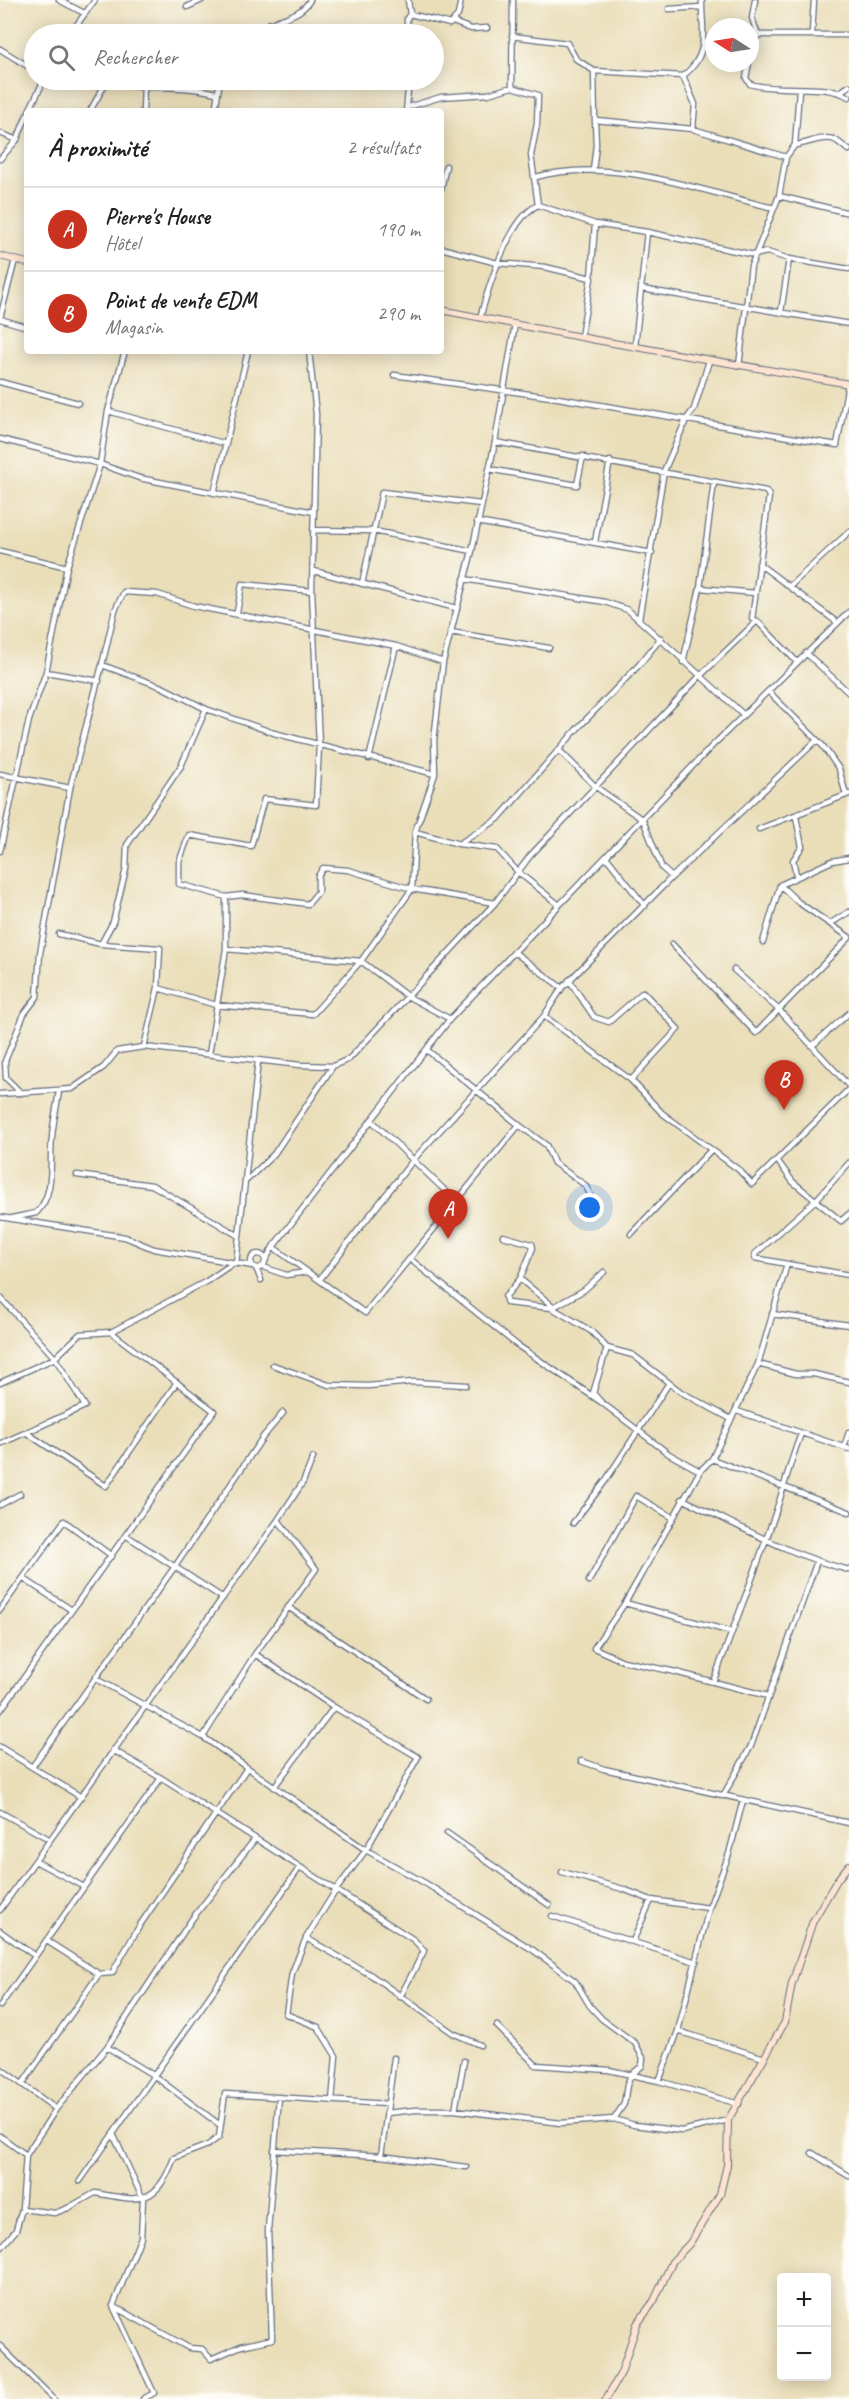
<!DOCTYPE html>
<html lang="fr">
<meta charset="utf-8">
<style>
body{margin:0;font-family:Caveat,sans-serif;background:#f6f6f6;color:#202124}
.controls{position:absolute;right:18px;bottom:18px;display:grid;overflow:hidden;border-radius:6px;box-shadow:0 3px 15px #0003}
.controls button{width:54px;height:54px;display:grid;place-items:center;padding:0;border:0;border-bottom:2px solid #e0e0e0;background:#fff;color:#202124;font:30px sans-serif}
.compass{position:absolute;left:705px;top:18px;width:54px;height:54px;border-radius:50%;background:#fff;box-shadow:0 3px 15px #0003;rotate:282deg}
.you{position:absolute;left:590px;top:1208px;width:21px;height:21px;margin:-15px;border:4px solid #fff;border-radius:50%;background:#1a73e8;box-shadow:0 0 0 9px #1a73e833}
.badge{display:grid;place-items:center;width:39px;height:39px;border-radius:50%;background:#c8321e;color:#fff;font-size:20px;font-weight:700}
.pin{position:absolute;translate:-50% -50px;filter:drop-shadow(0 2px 3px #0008)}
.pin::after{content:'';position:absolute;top:32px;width:21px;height:18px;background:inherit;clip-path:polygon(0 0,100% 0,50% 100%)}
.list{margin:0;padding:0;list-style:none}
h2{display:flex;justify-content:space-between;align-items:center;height:78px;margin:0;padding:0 24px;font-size:26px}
h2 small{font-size:20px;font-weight:400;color:#757577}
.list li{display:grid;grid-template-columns:39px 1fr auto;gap:18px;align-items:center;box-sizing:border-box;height:84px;padding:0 24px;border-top:2px solid #e0e0e0}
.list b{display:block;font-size:22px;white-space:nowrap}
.list p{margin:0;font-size:20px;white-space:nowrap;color:#757577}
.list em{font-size:20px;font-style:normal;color:#757577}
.icon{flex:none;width:33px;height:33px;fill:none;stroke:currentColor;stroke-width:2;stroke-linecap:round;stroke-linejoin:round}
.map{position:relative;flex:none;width:849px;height:2399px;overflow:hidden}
.search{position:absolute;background:#fff;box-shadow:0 3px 15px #0003;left:24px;top:24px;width:420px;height:66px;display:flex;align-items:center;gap:15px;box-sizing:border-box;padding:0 21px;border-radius:33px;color:#757577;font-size:22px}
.panel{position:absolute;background:#fff;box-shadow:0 3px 15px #0003;left:24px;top:108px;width:420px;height:246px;border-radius:6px}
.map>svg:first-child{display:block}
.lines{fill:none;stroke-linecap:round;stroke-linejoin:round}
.street-casing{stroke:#636c7e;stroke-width:7}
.secondary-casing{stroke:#636c7e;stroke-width:8}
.street{stroke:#fff;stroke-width:4.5}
.secondary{stroke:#fde4d1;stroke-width:6}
</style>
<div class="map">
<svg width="849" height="2399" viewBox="0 0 849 2399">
<rect width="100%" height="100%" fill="#fdfcf7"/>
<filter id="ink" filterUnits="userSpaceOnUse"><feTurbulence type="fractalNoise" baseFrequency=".0167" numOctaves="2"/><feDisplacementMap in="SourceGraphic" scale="12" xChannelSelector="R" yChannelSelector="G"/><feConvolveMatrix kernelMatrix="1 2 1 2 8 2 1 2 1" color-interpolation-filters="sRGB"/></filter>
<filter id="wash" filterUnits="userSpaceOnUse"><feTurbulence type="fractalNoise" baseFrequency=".008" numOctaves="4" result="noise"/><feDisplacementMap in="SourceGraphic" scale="24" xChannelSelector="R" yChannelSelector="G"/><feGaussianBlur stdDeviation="1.35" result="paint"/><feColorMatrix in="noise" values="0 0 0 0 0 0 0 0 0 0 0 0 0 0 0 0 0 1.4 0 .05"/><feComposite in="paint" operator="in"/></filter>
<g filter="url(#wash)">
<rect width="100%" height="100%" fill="#eadeb9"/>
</g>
<g filter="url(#ink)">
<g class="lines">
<!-- street casing -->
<g class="street-casing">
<path id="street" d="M59 0 84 13
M408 0 410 14
M187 7 202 0
M669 9 702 7
M453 22 471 29 487 28
M812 33 814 0
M70 34 95 0
M255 34C269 17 298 21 310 0
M407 34V18L410 14 450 24 458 15 461 0
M758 35H849
M512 36 567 43 576 59 594 71
M0 49 34 70
M750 57 753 42 758 35 752 18 755 0
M749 63 746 78 750 84C779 93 825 82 849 97
M683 76 695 104 693 129
M102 80C140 92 178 83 216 93
M512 87 513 0
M840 92 849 86
M408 107 441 97 488 94 512 87 538 95 537 124 531 155 538 205
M29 111 44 80
M90 111 107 81
M143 111 144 85
M215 111 220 80
M406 111 409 80
M595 120 594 71 683 76C712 53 701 31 702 0
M0 133 17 140
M795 145C807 144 821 136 833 139 839 141 843 147 849 150
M0 159 17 140 27 115
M593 171 596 145 595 120 693 129 786 157
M536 177C614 156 699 191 774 208
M441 189 446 166
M779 196 849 213
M441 248 497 263 545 267 591 278
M642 289 849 324
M781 312 789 259
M0 318 15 260
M480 318C488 289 509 218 538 205L595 224 647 232 754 255 767 252 789 259 849 269
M0 319 27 327
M581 337 591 278 595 224
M635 346 647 232
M309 351 316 414 312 591 319 745 316 805 264 799 251 846 189 835 179 862V884L226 897 242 895 308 904 318 892V876L323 868 348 870 412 889 495 903
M739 366 751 266 779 196 786 157 795 145 799 90
M394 375 558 398 837 445 848 384
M0 382 78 403
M108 411 226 444
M0 439 100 464 139 478 314 512
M495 442 766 491 769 496 752 619 757 621 797 662
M489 469 577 485 583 456
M214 493 248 351
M477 522 652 553
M313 530 374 531 472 551
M595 542 610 461
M0 551 67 567
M759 564 838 623
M314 571 456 608
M464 579 605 602 628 610 744 715
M362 584 382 492 481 504
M791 585 849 532
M700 588 755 593
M237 612 242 584 312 591
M639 619 664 471 686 420 694 409 709 361
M450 632 549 648
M806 653 849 693
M683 662 700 588 714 482
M46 672 99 681
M769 692 823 746 839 769 846 795
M206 709 274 733 435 774
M559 750 596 787 643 820 662 868 672 877
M369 759 396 646 443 662
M0 774 70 788
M796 817 802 847 793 860 796 875
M759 829 849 794
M415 832 459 844 497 849 518 872 558 904
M459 844 498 819 577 729 639 665 661 638
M0 851 29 720 46 672 67 567 100 464 108 411 125 351
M607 858 645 906
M780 885 798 902 849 937
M226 897V949L361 961 407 996 450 1019
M831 923 849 912
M763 942 780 885 832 861 849 858
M101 944 113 922 126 869 127 845 181 766 206 709 162 687 102 665 115 610 124 592 157 594 194 606 396 646
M672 944 756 1033 849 938
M734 970 779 1010 849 1086
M569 980 594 1017 609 1022 643 992 678 1029 631 1080
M158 988 216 1005 313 1014 361 961 412 889 415 832 435 774 434 740 443 662 472 551 495 442 515 324
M562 988 672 877 817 740
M544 1016 631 1080 662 1113 739 1170 752 1184 849 1089
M813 1045 849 1013
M144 1047 300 1065 333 1066
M427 1050 519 1125 546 1145 554 1163 585 1185 590 1194
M209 1054 226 949
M21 1093 6 1078 5 1061 24 1014 37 997 40 953 70 788 102 665
M0 1094 72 1089 104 1067 117 1051 144 1047 158 988 160 948 101 944 59 934
M371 1120 456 1201
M777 1160 793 1182 841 1221 849 1214
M77 1175 152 1185 239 1236
M247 1180 274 1154 333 1066 349 1059 495 903 530 856 699 677 757 621
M0 1217 125 1237 154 1249 253 1266
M12 1218 36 1213C56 1194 49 1161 52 1137 53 1122 57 1106 59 1091
M631 1234 711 1150
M503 1236 532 1244 533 1248 520 1279 505 1297 507 1303 552 1308 591 1331 607 1348 633 1355 681 1392 731 1419
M273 1247 365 1313 519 1125
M251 1261a7 7 0 1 1 14 0a7 7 0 1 1-14 0Z
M410 1259 517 1345 601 1402
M265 1261 273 1247 450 1019 712 746 849 612
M236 1264 258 1061
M787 1264 849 1275
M263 1267 286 1275 307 1272
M256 1268 261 1280
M320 1279 414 1159 544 1016 562 988 514 952
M520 1279 554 1307
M0 1297 55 1358 85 1406 0 1444
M552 1308 584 1290 604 1272
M772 1314 849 1325
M607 1348 593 1393 601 1402 669 1454 700 1471
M758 1364 796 1374H814L849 1382
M273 1365 329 1385 368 1386 413 1382 466 1385
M0 1383 55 1358 80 1334 111 1332 207 1281 232 1264
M737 1411 849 1449
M27 1433 106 1486 177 1382
M844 1447 849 1432
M712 1459 849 1512
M682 1499C737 1524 790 1556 849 1570
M0 1505 20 1494
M573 1523 606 1480 669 1383
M127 1536 223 1598
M24 1579 70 1609
M589 1581 636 1496 672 1517
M625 1603 732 1632
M288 1607 426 1699
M0 1610 64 1521 112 1556
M255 1654 334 1707 418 1757 366 1850 336 1890 306 1938 292 1973 286 2014 318 2027 336 2056 332 2101
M96 1679 203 1737 366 1850 425 1883 533 1950 575 1981 590 2006 602 2019 635 2043 643 2058 642 2066 631 2075 627 2085 624 2104 614 2119
M713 1682C734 1627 755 1572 774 1517 784 1489 790 1461 801 1434
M768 1696 671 1671 623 1661 594 1648 625 1603 700 1471 712 1459 758 1364 787 1264 755 1258V1254L817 1199 849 1163
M0 1711 214 1411 111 1332
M203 1737 255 1654 316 1569 278 1520
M0 1747 32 1767 176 1565 263 1437 283 1413
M581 1761 604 1769 849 1823
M32 1767 81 1797
M161 1778 414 1940 424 1951 400 1997
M274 1787 334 1707
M723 1796 751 1746 817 1561
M0 1812 49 1839
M447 1833 549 1905
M35 1861 84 1887
M562 1872 623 1889 651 1900 709 1908
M0 1910 278 1520 303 1482 313 1458
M552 1916 696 1962
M0 1931 35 1956
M306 1938 371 1975 453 2033 480 2045
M47 1941 99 1974
M633 1941 651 1900
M0 2006 161 1778 113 1750
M497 2026 536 2065 609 2070 659 2081 739 2104
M678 2031 764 2058
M107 2047 153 2075 220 2125
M0 2068 56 2109
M659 2081 678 2031 709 1908 729 1854 743 1800
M23 2083 99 1974 112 1973 140 1925 247 1768
M455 2110 464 2061
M386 2113 415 2110H455L561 2123 614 2119 634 2125 682 2131 728 2120
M113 2134 143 2199 141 2237 113 2306 154 2393 143 2399
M0 2136 26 2155
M274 2150 381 2156 466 2167
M812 2153 849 2176
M381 2156 394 2058
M80 2181 300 1867
M22 2209 55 2213 68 2208 95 2193C140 2201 155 2207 174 2158L208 2145 219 2137 225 2094 387 2104
M0 2249 16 2230 22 2209 26 2155 56 2109 107 2047 192 1919 255 1839
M113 2306 189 2348 202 2349 211 2359 241 2346 272 2339 268 2230 279 2097
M0 2346 54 2399"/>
</g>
<!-- secondary casing -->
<g class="secondary-casing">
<path id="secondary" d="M0 256 27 263
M441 310 596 340 849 384
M606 2399 621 2373 637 2324 654 2301 672 2262 690 2243 720 2194 727 2165 728 2120 785 2022 792 1983 813 1921 837 1880 849 1865"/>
</g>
<!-- street -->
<use href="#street" class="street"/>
<!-- secondary -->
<use href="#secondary" class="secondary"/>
</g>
</g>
</svg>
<div class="controls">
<button>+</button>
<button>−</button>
</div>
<svg class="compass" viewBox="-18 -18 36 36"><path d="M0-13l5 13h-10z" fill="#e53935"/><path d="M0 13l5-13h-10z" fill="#757577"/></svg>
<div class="you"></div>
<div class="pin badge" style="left:448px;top:1239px">A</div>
<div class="pin badge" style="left:784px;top:1110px">B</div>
<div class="search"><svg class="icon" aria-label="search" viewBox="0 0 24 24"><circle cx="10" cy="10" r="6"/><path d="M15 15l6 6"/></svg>Rechercher</div>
<section class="panel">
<h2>À proximité<small>2 résultats</small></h2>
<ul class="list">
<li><span class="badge">A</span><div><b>Pierre's House</b><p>Hôtel</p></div><em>190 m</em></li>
<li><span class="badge">B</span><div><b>Point de vente EDM</b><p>Magasin</p></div><em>290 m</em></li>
</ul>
</section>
</div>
